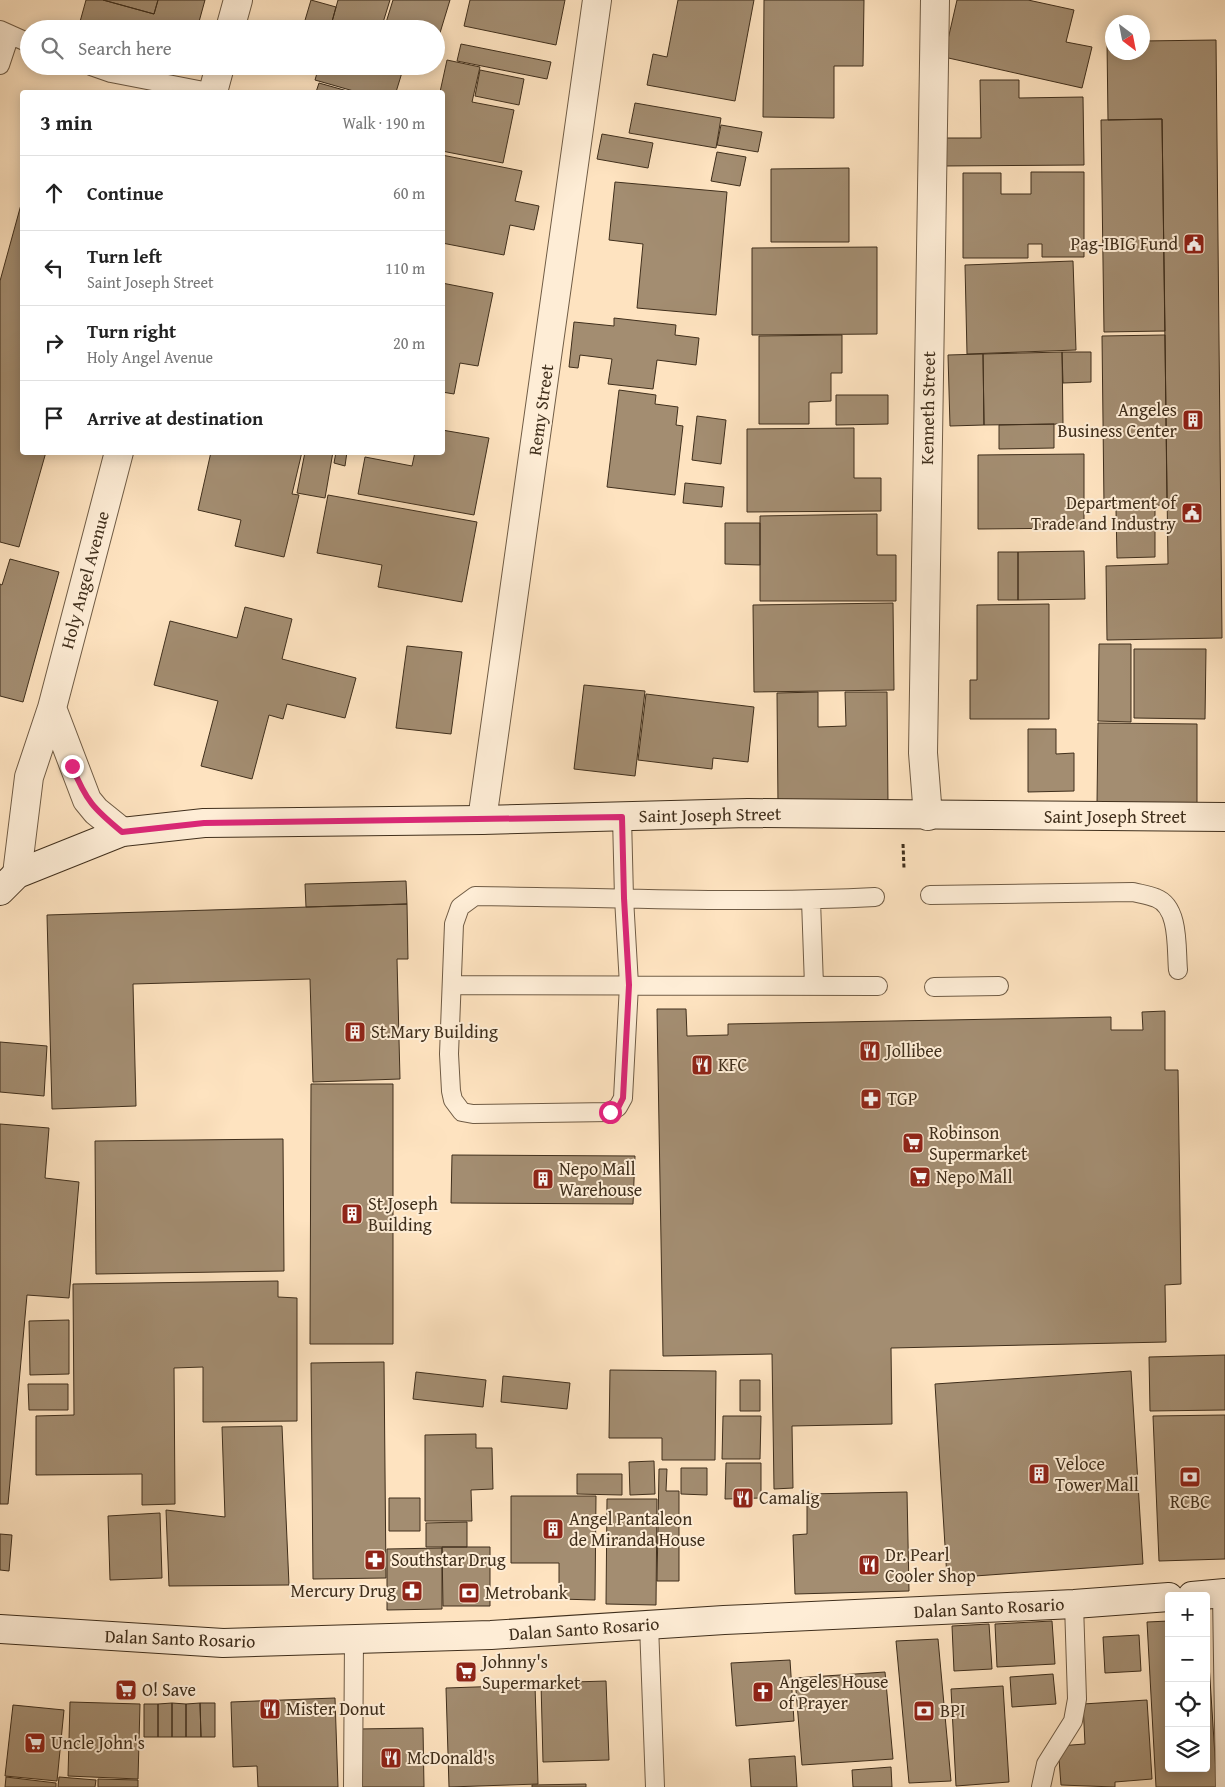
<!DOCTYPE html>
<meta charset="utf-8">
<style>
body{margin:0;font-family:"Gentium Book Plus",serif;background:#f6f6f6;color:#222}
.controls{position:absolute;right:15px;bottom:15px;display:grid;overflow:hidden;border-radius:5px;box-shadow:0 2px 12px #0003}
.controls button{width:45px;height:45px;display:grid;place-items:center;padding:0;border:0;border-bottom:1px solid #e0e0e0;background:#fff;color:#222;font:25px sans-serif}
.compass{position:absolute;left:1105px;top:15px;width:45px;height:45px;border-radius:50%;background:#fff;box-shadow:0 2px 12px #0003;rotate:148deg}
.stop{position:absolute;width:15px;height:15px;margin:-11px;border:4px solid #db2777;border-radius:50%;background:#fff}
.stop.end{background:#db2777;border-color:#fff;box-shadow:0 1px 5px #0008}
.list{margin:0;padding:0;list-style:none}
h2{display:flex;justify-content:space-between;align-items:center;height:65px;margin:0;padding:0 20px;font-size:21px}
h2 small{font-size:16px;font-weight:400;color:#767676}
.list li{display:grid;grid-template-columns:32px 1fr auto;gap:15px;align-items:center;box-sizing:border-box;height:75px;padding:0 20px;border-top:1px solid #e0e0e0}
.list b{display:block;font-size:19px;white-space:nowrap}
.list p{margin:0;font-size:16px;white-space:nowrap;color:#767676}
.list em{font-size:16px;font-style:normal;color:#767676}
.icon{flex:none;width:28px;height:28px;fill:none;stroke:currentColor;stroke-width:2;stroke-linecap:round;stroke-linejoin:round}
.map{position:relative;flex:none;width:1225px;height:1787px;overflow:hidden}
.search{position:absolute;background:#fff;box-shadow:0 2px 12px #0003;left:20px;top:20px;width:425px;height:55px;display:flex;align-items:center;gap:12px;box-sizing:border-box;padding:0 18px;border-radius:28px;color:#767676;font-size:19px}
.panel{position:absolute;background:#fff;box-shadow:0 2px 12px #0003;left:20px;top:90px;width:425px;height:365px;border-radius:5px}
.map>svg:first-child{display:block}
.building{fill:#a38d71;stroke:#402f1c}
.lines{fill:none;stroke-linecap:round;stroke-linejoin:round}
.lane-casing{stroke:#705c45;stroke-width:20}
.street-casing{stroke:#705c45;stroke-width:30}
.secondary-casing{stroke:#402f1c;stroke-width:30}
.path{stroke:#402f1c;stroke-width:3;stroke-dasharray:4 2.5;stroke-linecap:butt}
.lane{stroke:#feedd6;stroke-width:18}
.street{stroke:#feedd6;stroke-width:28}
.secondary{stroke:#feedd6;stroke-width:28}
.route{stroke:#db2777;stroke-width:6}
.labels{text-anchor:middle;stroke-width:4;stroke-linejoin:round;paint-order:stroke}
.poi-label{font-size:18px;fill:#402f1c;stroke:#feedd6;text-anchor:start}
.street-label{font-size:18px;fill:#402f1c;stroke:#feedd6}
</style>
<div class="map">
<svg width="1225" height="1787" viewBox="0 0 1225 1787">
<rect width="100%" height="100%" fill="#fee3c0"/>
<filter id="stains"><feTurbulence type="fractalNoise" baseFrequency=".004" numOctaves="4"/><feColorMatrix values="0 0 0 0 .2 0 0 0 0 .09 0 0 0 0 .02 0 0 0 .5 -.17"/></filter>
<radialGradient id="worn" r=".72"><stop offset=".6" stop-color="#630" stop-opacity="0"/><stop offset="1" stop-color="#630" stop-opacity=".3"/></radialGradient>
<!-- building -->
<path class="building" d="M86 0H103L154 14 158 0H205L197 29H78Z
M103 0H158L154 14Z
M311 0 336 7 330 29 303 27Z
M338 0H390L381 29H330Z
M393 0H450L436 46V29H384Z
M470 0H565L556 45 464 26Z
M678 0H754L735 101 647 85 653 54 667 57Z
M764 0H864L863 66H834V118L763 117Z
M957 0H1028L1074 10 1066 42 1092 47 1082 88 944 57Z
M1216 40 1222 638 1107 640 1106 566 1168 564 1162 119 1108 120 1107 42H1112V52H1142V41Z
M461 44 551 62 547 79 457 61Z
M447 60 480 67 472 102 514 110 503 163 442 151V92H440Z
M121 66H149L147 73Z
M319 66H404L396 92H357L315 80Z
M480 70 524 79 519 105 475 96Z
M980 80H1019V98L1083 97 1084 165 942 166V138H981Z
M319 83 351 92H316Z
M635 103 721 118 716 148 629 133Z
M1162 119 1165 331 1104 332 1101 120Z
M721 125 762 132 758 152 717 145Z
M602 134 653 143 648 168 597 159Z
M717 152 746 157 740 186 711 181Z
M442 155 522 171 515 201 539 206 534 230 510 225 504 255 442 243Z
M849 168V242H771V169Z
M1031 172H1084V257H1042V244H1028V258H963V173H1001V194H1031Z
M615 182 727 192 716 315 637 308 643 244 609 240Z
M22 201V452H46L19 547 0 542V281Z
M877 247V334L752 335V248Z
M1073 261 1076 350 967 354 965 265Z
M442 283 493 293 478 366 460 363 454 394 442 392Z
M614 318 676 325 675 335 699 338 696 365 657 360 653 389 608 384 612 359 580 355 578 368 569 367 574 322 614 326Z
M842 335V373H831V401L809 402V424H759V336Z
M1165 335 1167 505 1104 506 1102 336Z
M1062 352H1091V382L1063 383Z
M1062 352 1063 424 984 425 983 354Z
M983 354 984 425 950 426 948 355Z
M619 390 656 395 655 404 678 407 676 425 683 426 675 495 607 487Z
M836 395H888V424L836 425Z
M697 416 726 420 721 464 692 460Z
M1054 424V448L999 449V425Z
M854 428V478H881V511L747 512V429Z
M442 430 489 438 474 515 358 494 365 457 412 466 415 452H442Z
M211 452H302L292 494 299 495 284 557 235 546 241 520 198 510Z
M305 452H333L325 498 297 493Z
M336 452H347L345 466 334 463Z
M1084 454V528L978 529V455Z
M685 483 724 487 722 507 683 503Z
M328 495 477 522 462 602 378 587 382 565 317 553Z
M1155 509V557L1117 558 1116 510Z
M877 514V555H896V601H760V516Z
M725 523H760V565L725 564Z
M1084 551 1085 599 1018 600V552Z
M998 552H1018V600H998Z
M10 559 59 572 23 702 0 696V584L2 585Z
M893 603 894 690 754 692 753 605Z
M1049 604V719H970V680H977V605Z
M245 607 292 619 282 659 356 678 345 718 287 704 283 719 269 715 252 779 201 766 218 701 154 685 170 621 237 638Z
M1099 644H1131V722L1098 721Z
M407 646 462 652 451 734 396 728Z
M1134 649H1206L1205 719 1134 718Z
M584 685 645 691 635 776 574 769Z
M818 692V727L846 726 845 692H887L888 804 778 805 777 693Z
M646 694 754 707 748 762 713 758 712 769 638 760Z
M1098 723 1197 724V804H1097Z
M1028 729H1056V754L1074 753V791L1028 792Z
M406 881 407 904 306 907 305 884Z
M407 904 408 959H397L400 1079 313 1082 310 979 133 984 136 1106 52 1109 47 915Z
M657 1009H686L687 1036 728 1035V1024L1111 1017V1030H1143L1142 1012 1165 1011V1070H1178L1181 1284 1165 1285 1166 1342 891 1348 892 1424 792 1426 793 1488 774 1489 772 1354 663 1356Z
M0 1042 47 1046 44 1096 0 1092Z
M311 1084H393V1344H310Z
M0 1124 49 1128 45 1178 79 1182 69 1298 27 1295 8 1504H0Z
M283 1139 284 1271 96 1274 95 1141Z
M452 1155 635 1156 633 1204 451 1203Z
M278 1281V1297L297 1298V1421L203 1422V1367L174 1368 175 1504 142 1505V1474L36 1475V1416L74 1415 73 1284Z
M69 1320V1374L30 1375 29 1321Z
M1225 1355V1410L1150 1411 1149 1357Z
M384 1362 386 1578 313 1579 311 1363Z
M610 1370 716 1371 715 1460H662V1438H609Z
M1131 1371 1143 1564 947 1578 935 1384Z
M416 1372 486 1380 483 1407 413 1399Z
M503 1376 570 1383 567 1409 501 1402Z
M740 1380H760V1411H740Z
M28 1384H68V1410H29Z
M1225 1415V1559L1159 1561 1153 1416Z
M723 1416H761L760 1459H722Z
M282 1426 289 1585 169 1586 166 1510 225 1517 222 1427Z
M476 1434V1448H492L493 1489 471 1490 472 1521H425V1435Z
M654 1461 655 1494 630 1495 629 1462Z
M726 1463H761V1498L725 1499Z
M681 1468H707V1495L681 1494Z
M659 1469H667L666 1491H679V1581H657Z
M577 1474H622V1495L577 1494Z
M907 1492 909 1591 795 1594 793 1535 807 1534V1494Z
M511 1496H596L595 1600 559 1599V1563H511Z
M389 1498H420V1531H389Z
M607 1499H657L656 1605 606 1604Z
M160 1513 162 1578 110 1580 108 1516Z
M467 1522V1547H426V1523Z
M0 1534 12 1535 9 1571 0 1570Z
M442 1547H490V1606H443Z
M442 1548V1609L387 1610V1549Z
M1206 1618 1217 1787H1156L1147 1622 1169 1621V1768H1206Z
M1052 1621 1055 1664 997 1667 995 1624Z
M989 1624 992 1669 954 1671 952 1626Z
M1139 1635 1141 1671 1105 1673 1103 1637Z
M938 1639 951 1781 909 1783 896 1641Z
M790 1660 794 1721 736 1726 731 1663Z
M885 1672 893 1759 802 1765 795 1678Z
M1053 1674 1056 1704 1012 1707 1010 1677Z
M606 1681 609 1760 543 1762 541 1683Z
M535 1685 538 1784 449 1787 446 1688Z
M1003 1686 1009 1782 956 1786 951 1689Z
M335 1698 338 1787H258L257 1766 233 1767 231 1702Z
M1147 1700 1152 1779 1115 1782V1787L1061 1785 1058 1746 1085 1744 1083 1704Z
M70 1702 140 1704 138 1779 68 1776Z
M172 1703 186 1704V1737H172Z
M172 1703V1737H158V1704Z
M200 1703H215V1737H201Z
M200 1703 201 1737H186V1704Z
M144 1704H158V1737H144Z
M13 1705 64 1710 57 1781 5 1776Z
M423 1728 424 1787H359L358 1729Z
M795 1756 797 1787H751L749 1759Z
M891 1767 892 1787H853L852 1770Z
M6 1777 56 1783V1787H5Z
M59 1777 96 1780 95 1787H58Z
M98 1779 138 1780V1787H98Z
M586 1784V1787H532V1785Z"/>
<g class="lines">
<!-- lane casing -->
<g class="lane-casing">
<path id="lane" d="M0 30 29 43
M0 65 10 35
M91 66 111 73 209 92
M622 817 624 898 629 985 623 1098 618 1107 610 1112 473 1114 462 1112 453 1100 451 1091 449 1054 454 924 460 907 475 896C608 897 742 904 875 897
M930 895 1133 892C1141 894 1149 895 1156 898 1180 907 1176 949 1178 970
M811 900 814 986
M452 985 878 986
M934 987 999 986
M1222 1594 1225 1787
M649 1625 655 1787
M353 1787 354 1639
M1041 1787 1046 1764 1073 1721 1077 1699 1074 1604"/>
</g>
<!-- street casing -->
<g class="street-casing">
<path id="street" d="M230 29 238 0
M213 92 220 66
M52 708 87 800 96 811 122 832
M928 816 923 753 935 0
M482 820 597 0
M17 874 29 777 52 708 119 452"/>
</g>
<!-- secondary casing -->
<g class="secondary-casing">
<path id="secondary" d="M0 891 17 874 122 832 204 823 482 820 748 813 1225 817
M1192 1596 1225 1593
M0 1629 223 1643 491 1635 724 1620 1074 1604 1169 1597"/>
</g>
<!-- path -->
<path class="path" d="M903 844 904 868"/>
<!-- lane -->
<use href="#lane" class="lane"/>
<!-- street -->
<use href="#street" class="street"/>
<!-- secondary -->
<use href="#secondary" class="secondary"/>
</g>
<g class="lines">
<!-- route -->
<path class="route" d="M72 766C86 801 94 809 122 832L204 823 622 817 624 898 629 985 623 1098 618 1108 610 1112"/>
</g>
<!-- icons -->
<defs>
<g id="civic-square" transform="scale(1.125)"><rect x="-9" y="-9" width="18" height="18" rx="4" fill="#8f2418" stroke="#feedd6"/><path d="M-.6-6.5H3V-4.5H.6V-3L4-1V1h2V6H-6V1h2V-1L-.6-3ZM-1.2 2.5V6h2.4V2.5Z" fill="#fff"/></g>
<g id="building-square" transform="scale(1.125)"><rect x="-9" y="-9" width="18" height="18" rx="4" fill="#8f2418" stroke="#feedd6"/><path d="M-4-6H4V6H1V3H-1V6H-4ZM-2.5-4.3h1.7v1.8h-1.7ZM.8-4.3h1.7v1.8H.8ZM-2.5-1h1.7V.8h-1.7ZM.8-1h1.7V.8H.8Z" fill="#fff"/></g>
<g id="restaurant-square" transform="scale(1.125)"><rect x="-9" y="-9" width="18" height="18" rx="4" fill="#8f2418" stroke="#feedd6"/><path d="M-5-6h1v4h1v-4h1v4h1v-4h1v5L-1.5 .5V6h-2V.5L-5-1ZM5-6V6H3V1.5H1.5Q1.5-4 5-6Z" fill="#fff"/></g>
<g id="pharmacy-square" transform="scale(1.125)"><rect x="-9" y="-9" width="18" height="18" rx="4" fill="#8f2418" stroke="#feedd6"/><path d="M-2-6h4v4h4v4h-4v4h-4v-4h-4v-4h4Z" fill="#fff"/></g>
<g id="supermarket-square" transform="scale(1.125)"><rect x="-9" y="-9" width="18" height="18" rx="4" fill="#8f2418" stroke="#feedd6"/><path d="M-6-5.5h2.5l.6 2H6L4.5 2H-2.5L-4.4-4H-6ZM-1.5 3.2a1.3 1.3 0 1 0 .1 0ZM3 3.2a1.3 1.3 0 1 0 .1 0Z" fill="#fff"/></g>
<g id="bank-square" transform="scale(1.125)"><rect x="-9" y="-9" width="18" height="18" rx="4" fill="#8f2418" stroke="#feedd6"/><path d="M-6-4H6V4H-6ZM0-2.3a2.3 2.3 0 1 0 0 4.6a2.3 2.3 0 1 0 0-4.6Z" fill="#fff"/></g>
<g id="church-square" transform="scale(1.125)"><rect x="-9" y="-9" width="18" height="18" rx="4" fill="#8f2418" stroke="#feedd6"/><path d="M-1.2-6h2.4v3.5h3.3v2.4h-3.3V6h-2.4V-.1h-3.3v-2.4h3.3Z" fill="#fff"/></g>
</defs>
<g fill-rule="evenodd">
<use href="#civic-square" x="1194" y="244"/>
<use href="#building-square" x="1193" y="420"/>
<use href="#civic-square" x="1192" y="513"/>
<use href="#building-square" x="355" y="1032"/>
<use href="#restaurant-square" x="870" y="1051"/>
<use href="#restaurant-square" x="702" y="1065"/>
<use href="#pharmacy-square" x="871" y="1099"/>
<use href="#supermarket-square" x="913" y="1143"/>
<use href="#supermarket-square" x="920" y="1177"/>
<use href="#building-square" x="543" y="1179"/>
<use href="#building-square" x="352" y="1214"/>
<use href="#building-square" x="1039" y="1474"/>
<use href="#bank-square" x="1190" y="1477"/>
<use href="#restaurant-square" x="743" y="1498"/>
<use href="#building-square" x="553" y="1529"/>
<use href="#pharmacy-square" x="375" y="1560"/>
<use href="#restaurant-square" x="869" y="1565"/>
<use href="#pharmacy-square" x="412" y="1591"/>
<use href="#bank-square" x="469" y="1593"/>
<use href="#supermarket-square" x="466" y="1672"/>
<use href="#supermarket-square" x="126" y="1690"/>
<use href="#church-square" x="763" y="1692"/>
<use href="#restaurant-square" x="270" y="1709"/>
<use href="#bank-square" x="924" y="1711"/>
<use href="#supermarket-square" x="35" y="1743"/>
<use href="#restaurant-square" x="391" y="1758"/>
</g>
<g class="labels">
<!-- poi labels -->
<g class="poi-label">
<text x="1178" y="250" text-anchor="end">Pag-IBIG Fund</text>
<text x="1177" y="416" text-anchor="end">Angeles<tspan x="1177" dy="21">Business Center</tspan></text>
<text x="1176" y="509" text-anchor="end">Department of<tspan x="1176" dy="21">Trade and Industry</tspan></text>
<text x="371" y="1038">St.Mary Building</text>
<text x="886" y="1057">Jollibee</text>
<text x="718" y="1071">KFC</text>
<text x="887" y="1105">TGP</text>
<text x="929" y="1139">Robinson<tspan x="929" dy="21">Supermarket</tspan></text>
<text x="559" y="1175">Nepo Mall<tspan x="559" dy="21">Warehouse</tspan></text>
<text x="936" y="1183">Nepo Mall</text>
<text x="368" y="1210">St.Joseph<tspan x="368" dy="21">Building</tspan></text>
<text x="1055" y="1470">Veloce<tspan x="1055" dy="21">Tower Mall</tspan></text>
<text x="759" y="1504">Camalig</text>
<text x="1190" y="1508" text-anchor="middle">RCBC</text>
<text x="569" y="1525">Angel Pantaleon<tspan x="569" dy="21">de Miranda House</tspan></text>
<text x="885" y="1561">Dr. Pearl<tspan x="885" dy="21">Cooler Shop</tspan></text>
<text x="391" y="1566">Southstar Drug</text>
<text x="396" y="1597" text-anchor="end">Mercury Drug</text>
<text x="485" y="1599">Metrobank</text>
<text x="482" y="1668">Johnny's<tspan x="482" dy="21">Supermarket</tspan></text>
<text x="779" y="1688">Angeles House<tspan x="779" dy="21">of Prayer</tspan></text>
<text x="142" y="1696">O! Save</text>
<text x="286" y="1715">Mister Donut</text>
<text x="940" y="1717">BPI</text>
<text x="51" y="1749">Uncle John's</text>
<text x="407" y="1764">McDonald's</text>
</g>
<!-- street labels -->
<g class="street-label">
<text transform="translate(928 408) rotate(-89)" y="6">Kenneth Street</text>
<text transform="translate(541 410) rotate(-82)" y="6">Remy Street</text>
<text transform="translate(85 580) rotate(-75)" y="6">Holy Angel Avenue</text>
<text transform="translate(710 815) rotate(-1)" y="6">Saint Joseph Street</text>
<text x="1115" y="823">Saint Joseph Street</text>
<text transform="translate(989 1608) rotate(-3)" y="6">Dalan Santo Rosario</text>
<text transform="translate(584 1629) rotate(-4)" y="6">Dalan Santo Rosario</text>
<text transform="translate(180 1639) rotate(2)" y="6">Dalan Santo Rosario</text>
</g>
</g>
<rect width="100%" height="100%" filter="url(#stains)"/>
<rect width="100%" height="100%" fill="url(#worn)"/>
</svg>
<div class="controls">
<button>+</button>
<button>−</button>
<button><svg class="icon" aria-label="locate" viewBox="0 0 24 24"><circle cx="12" cy="12" r="6"/><path d="M12 2v4M12 18v4M2 12h4M18 12h4"/></svg></button>
<button><svg class="icon" aria-label="layers" viewBox="0 0 24 24"><path d="M12 4l9 5-9 5-9-5zM3 14l9 5 9-5"/></svg></button>
</div>
<svg class="compass" viewBox="-18 -18 36 36"><path d="M0-13l5 13h-10z" fill="#e53935"/><path d="M0 13l5-13h-10z" fill="#767676"/></svg>
<div class="stop" style="left:610px;top:1112px"></div>
<div class="stop end" style="left:72px;top:766px"></div>
<div class="search"><svg class="icon" aria-label="search" viewBox="0 0 24 24"><circle cx="10" cy="10" r="6"/><path d="M15 15l6 6"/></svg>Search here</div>
<section class="panel">
<h2>3 min<small>Walk · 190 m</small></h2>
<ul class="list">
<li><svg class="icon" aria-label="ahead" viewBox="0 0 24 24"><path d="M12 20V5M6 11l6-6 6 6"/></svg><div><b>Continue</b></div><em>60 m</em></li>
<li><svg class="icon" aria-label="left" viewBox="0 0 24 24"><path d="M17 20v-9H6M10 6l-5 5 5 5"/></svg><div><b>Turn left</b><p>Saint Joseph Street</p></div><em>110 m</em></li>
<li><svg class="icon" aria-label="right" viewBox="0 0 24 24"><path d="M7 20v-9h11M14 6l5 5-5 5"/></svg><div><b>Turn right</b><p>Holy Angel Avenue</p></div><em>20 m</em></li>
<li><svg class="icon" aria-label="arrive" viewBox="0 0 24 24"><path d="M6 21V4h12l-3 4 3 4H6"/></svg><div><b>Arrive at destination</b></div></li>
</ul>
</section>
</div>
